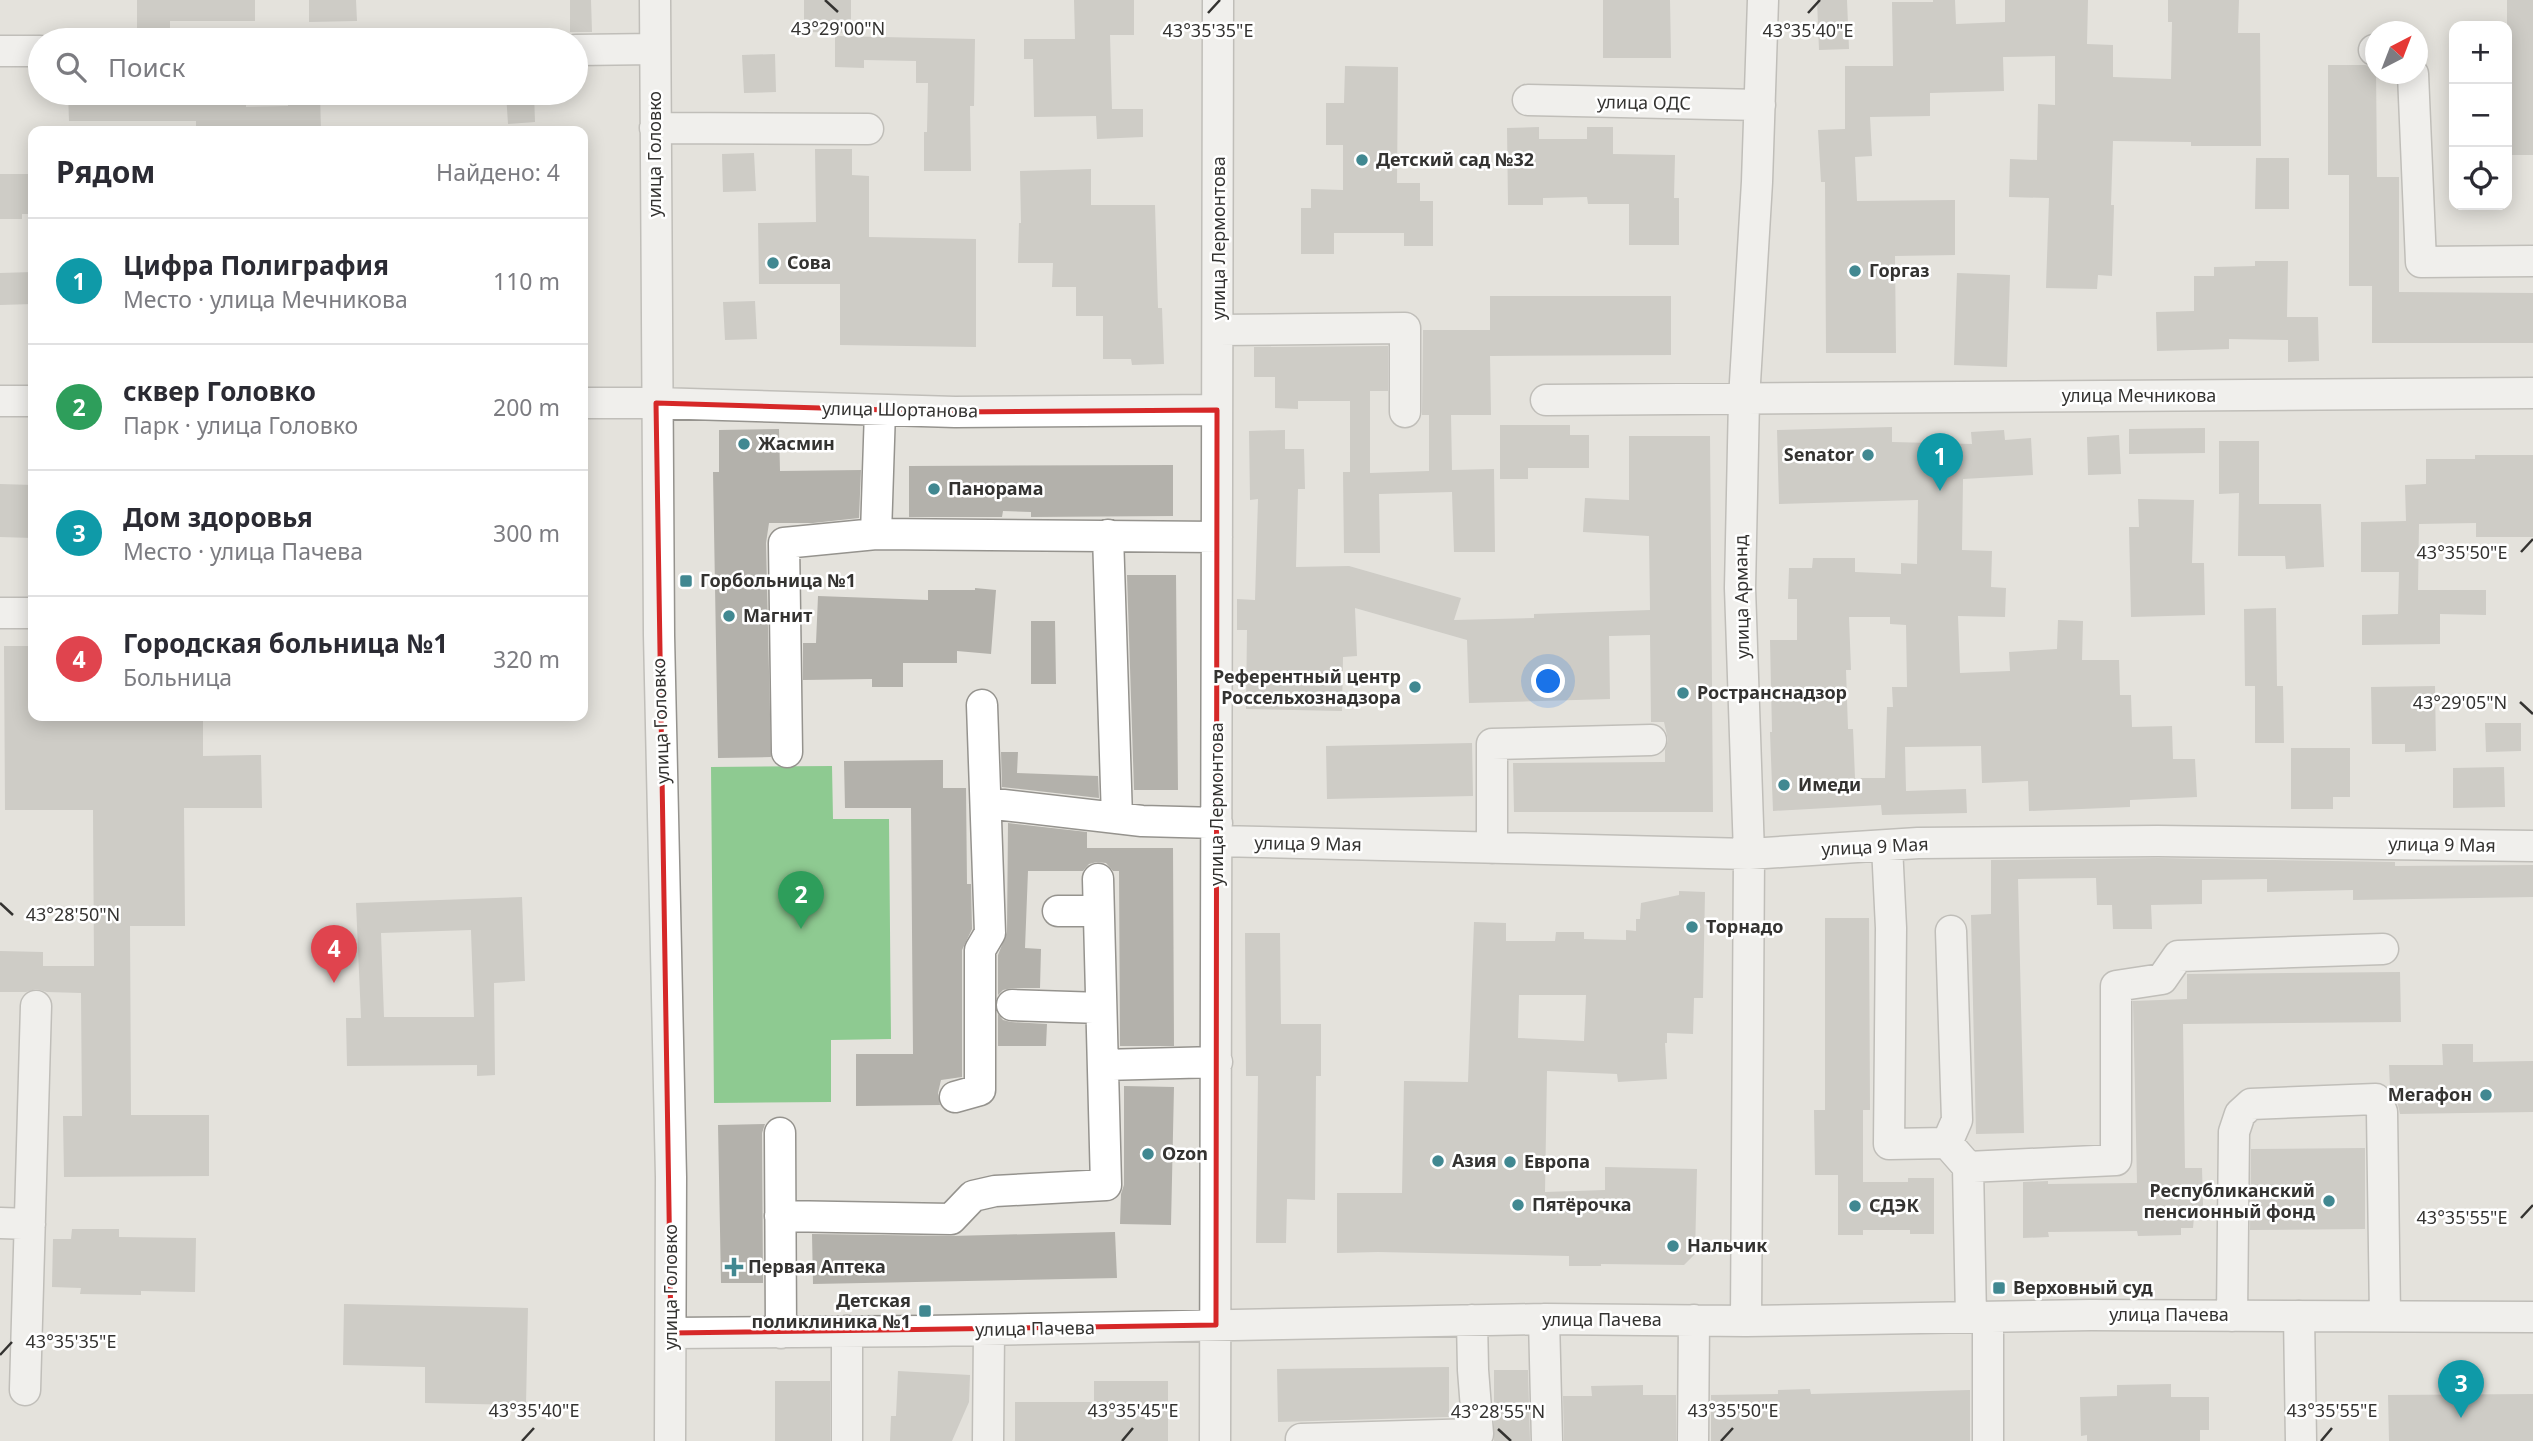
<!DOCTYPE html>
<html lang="ru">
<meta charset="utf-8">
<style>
body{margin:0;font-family:"Noto Sans",sans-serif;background:#f7f7f7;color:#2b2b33}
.controls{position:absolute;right:21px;top:21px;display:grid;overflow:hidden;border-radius:14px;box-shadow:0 4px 18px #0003}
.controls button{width:63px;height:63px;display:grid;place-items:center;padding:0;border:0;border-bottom:2px solid #e1e1e2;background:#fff;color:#2b2b33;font:35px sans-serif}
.compass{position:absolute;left:2365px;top:21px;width:63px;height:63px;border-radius:50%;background:#fff;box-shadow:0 4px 18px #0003;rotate:42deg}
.you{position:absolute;left:1549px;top:682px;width:24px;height:24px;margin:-18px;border:5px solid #fff;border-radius:50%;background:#1a73e8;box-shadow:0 0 0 10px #1a73e833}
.badge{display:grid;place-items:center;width:46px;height:46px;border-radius:50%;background:#418891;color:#fff;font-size:23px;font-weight:700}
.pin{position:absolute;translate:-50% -58px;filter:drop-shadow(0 2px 4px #0008)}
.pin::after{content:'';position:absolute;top:37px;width:24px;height:21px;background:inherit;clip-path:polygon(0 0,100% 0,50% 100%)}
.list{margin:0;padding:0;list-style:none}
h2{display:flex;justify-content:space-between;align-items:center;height:91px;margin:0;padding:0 28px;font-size:30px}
h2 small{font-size:23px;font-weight:400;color:#7c7c81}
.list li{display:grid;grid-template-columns:46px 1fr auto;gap:21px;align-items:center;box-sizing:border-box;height:126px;padding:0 28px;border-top:2px solid #e1e1e2}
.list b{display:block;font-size:26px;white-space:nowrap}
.list p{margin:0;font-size:23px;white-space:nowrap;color:#7c7c81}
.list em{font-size:23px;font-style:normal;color:#7c7c81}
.icon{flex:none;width:38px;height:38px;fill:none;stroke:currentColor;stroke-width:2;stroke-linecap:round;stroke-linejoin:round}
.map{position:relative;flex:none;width:2533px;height:1441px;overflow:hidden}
.search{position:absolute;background:#fff;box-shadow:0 4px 18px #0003;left:28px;top:28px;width:560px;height:77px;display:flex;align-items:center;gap:18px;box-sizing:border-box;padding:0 24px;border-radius:38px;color:#7c7c81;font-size:26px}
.panel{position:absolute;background:#fff;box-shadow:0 4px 18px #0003;left:28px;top:126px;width:560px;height:595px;border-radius:14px}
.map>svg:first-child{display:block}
.green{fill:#8eca91}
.building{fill:#b3b1ab;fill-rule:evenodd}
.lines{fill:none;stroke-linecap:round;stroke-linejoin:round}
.minor-casing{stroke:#95938e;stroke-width:33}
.minor{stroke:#fff;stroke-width:30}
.marked{fill:none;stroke:#d62828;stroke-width:5;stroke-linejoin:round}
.ticks{fill:none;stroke:#343331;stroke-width:2.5}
.poi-dot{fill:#418891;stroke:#fff;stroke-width:2.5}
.labels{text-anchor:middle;stroke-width:5;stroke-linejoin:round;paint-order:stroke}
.street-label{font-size:18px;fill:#343331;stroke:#fff}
.poi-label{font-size:18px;font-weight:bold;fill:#343331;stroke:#fff;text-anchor:start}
.ticks-label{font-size:18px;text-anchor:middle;fill:#343331;stroke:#fff;stroke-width:5;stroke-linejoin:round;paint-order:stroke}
</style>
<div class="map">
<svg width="2533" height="1441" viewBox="0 0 2533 1441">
<rect width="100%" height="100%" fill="#e4e2dc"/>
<!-- green -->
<path class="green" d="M832 766 833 819H889L891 1039 831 1040V1102L714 1103 711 767Z"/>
<!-- building -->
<path class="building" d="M137 0H255V21H170V33H137Z
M309 0H356L357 21 309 22Z
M570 0H591L592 32H570Z
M804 0H851V33L804 32Z
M1074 0H1134V35H1110L1112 109H1143V137L1097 139 1096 116 1034 117 1033 59H1024V39H1075Z
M1603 0H1670L1671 58H1603Z
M1817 0H1847L1849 49 1819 50Z
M1933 0H1955L1956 24 2005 22V0H2088L2087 44 2113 45V77L2171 79 2172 22H2168V0H2239L2238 33H2260L2261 146H2191V142L2113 141 2111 205H2114L2112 276 2098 275 2097 289 2046 288 2049 198 2009 197 2010 159 2037 160 2038 104 2055 105V56L2003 57 2004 91 1930 93V116L1870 117 1872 156 1855 157 1857 201 1955 200V255L1895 256 1896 353H1826L1825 182H1821L1818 130 1845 129V66H1893L1892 2H1933Z
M2507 0H2533V155H2507Z
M835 36 975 39 974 106H970L971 171H924V132H927L928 83H916V61L864 60V68L835 67Z
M775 54 776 92 744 93 742 55Z
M2328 65H2365L2376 67 2377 177H2399V292L2533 293V343H2372V286H2349V175H2328Z
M1345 66 1398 67 1397 183H1420V201H1433V246H1404V233H1334V254H1301V208H1311V189L1343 190V145H1326V103H1344Z
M68 93H167V98H208V93H246V107L288 106V93H320L321 131H209V128H196V121H69Z
M506 93H534L535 122 508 124Z
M1539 127V139H1587V127H1613V154L1675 155 1674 198H1679V245H1629V204H1588L1587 197 1543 198V205H1508L1507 128Z
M815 149H852V175L869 176V237L976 239V347L840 345V284H759L758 223 816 222Z
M754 153 756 191 723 192 722 154Z
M2256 158H2289V209H2255Z
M1091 169V205H1155L1158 308H1162L1164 364 1132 365 1131 359H1103V316H1076V287H1052L1053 263H1018L1019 223H1021L1020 171Z
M0 174H33V214H22V219H0Z
M2255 261H2288L2287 317H2318L2319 361 2288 362V340L2229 339V349L2157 351 2156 312 2194 311V276H2214V267L2255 266Z
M33 272V304L0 305V273Z
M1957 273 2010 275 2007 367 1954 365Z
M1490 296H1671V355L1490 356 1491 415H1451L1452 470 1494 469 1495 552H1454L1452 492 1379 494 1380 553H1344L1343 472H1350V401H1298V409L1275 408V377H1254V347L1388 346V391H1370V473L1429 471V415H1422L1423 330H1490Z
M755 301 757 339 725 340 723 302Z
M1500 425H1570V435H1589V468H1528V479H1500Z
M1892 427V442L1972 444 1971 432 2004 430 2005 440 2031 438 2033 475 1963 479 1962 550 1992 551 1991 587 2006 588 2005 617 1958 616 1960 673 2010 671 2009 652 2057 649 2058 620 2083 621 2082 660H2119L2120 695H2131L2132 727 2172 726 2173 759H2195L2197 797 2130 800V807L2029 811 2028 781 1982 783 1981 746 1905 747 1906 791 1966 789 1967 813 1882 815 1881 805 1773 811 1770 732H1772L1770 640H1797V599H1788L1789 568H1812L1813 558H1855V572L1901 574V563L1917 564 1918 500 1779 504 1777 430ZM1849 617H1890V624L1906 625 1907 687H1892L1893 707H1887L1885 778H1855L1853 729H1848L1846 670H1851Z
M2205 428V453L2129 454V429Z
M779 429 780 471 861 470 859 518 813 523H769L766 543 771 757 718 758 713 472H719V430Z
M1285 430V449H1304L1305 489H1298L1296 567 1349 566 1461 598 1454 620 1534 618V614L1650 610 1649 536 1583 532 1585 498 1629 500V436H1710L1713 812H1514L1513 763 1665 762V750L1668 740 1664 722H1651L1650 635 1609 636 1610 699 1469 703 1467 640 1355 608 1357 656 1343 657 1342 711 1246 709 1247 630H1237V599L1255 600 1258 499 1250 500 1249 431Z
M2119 435 2121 474 2088 475 2087 437Z
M2219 441H2259V504H2321L2324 567 2286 569 2285 556H2238L2239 493 2219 494Z
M2475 455H2533V537H2476V523L2419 524 2418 590H2486V615L2440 614V644L2362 645V615L2398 614 2399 572H2361V522L2406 521 2405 485 2426 484V459H2475Z
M1173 465V516L1031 517V512L1003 511 1002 517H909V466Z
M0 484 33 485V538L0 537Z
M2138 499 2194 500 2192 563H2204L2205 615 2131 617 2129 527H2139Z
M1127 575H1176L1178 790H1134Z
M975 588 996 590 991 654 957 651V663H903V687H872V679L803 680V643H816L818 596 928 600V590H975Z
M2276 608 2277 686H2283L2284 743H2255V686H2245L2244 609Z
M1031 621H1055L1056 684H1031Z
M4 646H33V716H203V756L261 755 262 808H184L185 926H130L131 1115H209V1176L64 1177 63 1116H82L81 993 47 992 36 989 26 992H0V951L43 952V966H94L93 810H5Z
M2435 686 2436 751 2405 752V744H2372L2371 687Z
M2485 723H2521V751L2486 752Z
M1472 743 1473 796 1327 799 1326 746Z
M2291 748H2350V797H2333V809H2291Z
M1001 752H1018L1017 773 1098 776 1099 798 1002 787Z
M943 760V788H966L967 884H971L972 929 962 950V1077L941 1080 938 1093 940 1105 856 1106V1054H913L911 808H845L844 761Z
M2504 767 2505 807 2453 808V768Z
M1008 823 1087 832V848H1173L1174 1046H1120L1119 871H1113L1106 863 1097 862 1089 864 1083 871H1028L1025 948 1041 949 1040 988H1012L1003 990 998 995V955L1007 932Z
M2158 858 2395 862V866L2533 865V897L2353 900V890L2267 892V879L2202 880V904L2151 905 2152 929H2113L2112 905H2097L2096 878 2018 879 2024 1133 1976 1134 1971 915 1991 914V860Z
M1679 891 1705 892 1703 998H1694L1693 1034 1667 1033V1043H1665L1667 1079 1618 1082 1617 1074 1547 1071 1545 1192 1605 1190V1167L1697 1169 1695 1254 1684 1265 1601 1264V1266H1569V1256L1378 1252 1337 1253V1193H1402L1404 1081 1468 1082 1474 922 1506 923V941H1555L1556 932H1584V939L1626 940V930L1636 931V919H1640L1641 903 1679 895ZM1519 995H1586L1584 1041 1518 1038Z
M522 897 525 981 494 983 495 1075 477 1076V1065L347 1066 346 1018H361L356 903ZM471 930 474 1017H384L381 933Z
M1825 918H1869L1870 1110H1863V1182H1908V1178H1934V1234H1910V1230H1863V1235H1838V1175H1815L1814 1110H1825Z
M1245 933H1280L1281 1024H1321V1076H1316L1315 1200 1287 1199 1286 1243H1256L1258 1076H1246Z
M2400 972 2401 1022 2183 1024 2185 1168H2202L2203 1206H2195L2193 1228H2181V1235L2138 1236 2137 1231 2048 1232 2049 1237 2023 1238V1182L2048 1181V1184L2137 1183 2133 1001 2187 999V974Z
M998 1014 1003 1020 1011 1022 1047 1024 1046 1046H998Z
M2442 1044H2473V1062L2533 1061V1112L2400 1114 2398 1105 2390 1089 2389 1065H2443Z
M1124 1086 1174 1087 1171 1225 1120 1224 1121 1194 1124 1185Z
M765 1124 762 1133 763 1283H721L718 1125Z
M2365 1148V1229L2250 1230 2251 1149Z
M72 1229H119V1237L196 1238 195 1292 141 1291V1295L80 1294 81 1288 52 1287 53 1239H71Z
M1115 1232 1117 1278 813 1284 812 1234 951 1236Z
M344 1304 528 1308 526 1405 425 1403V1367L343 1365Z
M1449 1367V1417L1278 1422 1277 1369Z
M1494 1370H1528L1530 1441H1494Z
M898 1371 970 1375 969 1402 952 1441H890L891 1416H896Z
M775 1381H830V1441H775Z
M1094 1381H1168V1441H1015V1402H1094Z
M2171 1384V1397H2209V1430H2200V1441H2087V1435L2081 1436 2080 1397 2117 1396V1385Z
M1643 1385V1395H1676V1441H1564L1563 1396H1592L1591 1386Z
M1810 1389 1811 1394 1970 1390V1441H1711V1395L1778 1394V1390Z
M2533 1394V1441H2389L2388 1395Z"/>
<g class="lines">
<!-- minor casing -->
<g class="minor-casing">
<path id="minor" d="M655 0 659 635 671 1177 670 1441
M576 50 655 49
M2374 50H2376
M0 51H40
M2413 74 2421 262 2533 261
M1528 100 1760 105
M655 128 868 129
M1219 330 1405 328V412
M1546 400 2533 393
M0 401H33
M583 403H656L955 412 1217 410
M880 410 876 534 1217 537
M1108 535 1117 818
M0 613H33
M787 752 784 543 876 534
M986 803 1142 821 1217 823
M1217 841 1749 854 1918 843 2158 841 2533 846
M1887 846 1891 928 1889 1144 1947 1143
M1492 848V744L1651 740
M1058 911H1098
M1951 931 1957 1120 1947 1143 1968 1167 1971 1317
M1012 1005 1101 1008
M1103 1065 1217 1062
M955 1097 980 1090V950L990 933 982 705
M780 1133 781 1333
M1968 1167 2116 1160V986L2162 979 2178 956 2383 949
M780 1216 951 1219 973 1196 995 1191 1106 1185 1098 879
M0 1223 30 1224
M2232 1316 2234 1132 2240 1114 2251 1104 2376 1099 2382 1112 2385 1316
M2299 1316 2301 1441
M1988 1317V1441
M1544 1319 1547 1441
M1746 1321 1749 854 1740 588 1744 399 1757 182 1763 0
M671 1333 927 1331 1544 1319 1746 1321 2091 1315 2533 1317
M25 1390 36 1006
M1301 1439 1478 1434 1473 1370 1472 1320
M847 1441V1331
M988 1441 989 1330
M1215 1441 1218 0
M1693 1441 1694 1320"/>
</g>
<!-- minor -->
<use href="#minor" class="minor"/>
</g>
<!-- marked area -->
<path d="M0 0H2533V1441H0ZM656 403 955 412 1217 410 1216 1325 671 1333Z" fill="#e4e2dc" fill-opacity=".55" fill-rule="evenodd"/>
<path class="marked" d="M656 403 955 412 1217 410 1216 1325 671 1333Z"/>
<!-- ticks -->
<path class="ticks" d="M825 0 838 12M1208 13 1220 0M1808 13 1820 0M2521 552 2533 539M2520 702 2533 714M0 903 13 915M2521 1218 2533 1205M0 1355 12 1342M1498 1429 1511 1441M522 1441 534 1428M1122 1441 1133 1428M1721 1441 1733 1428M2321 1441 2332 1428"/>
<!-- markers -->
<g class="poi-dot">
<circle cx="1362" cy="160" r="7"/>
<circle cx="773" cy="263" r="7"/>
<circle cx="1855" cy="271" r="7"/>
<circle cx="744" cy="444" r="7"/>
<circle cx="1868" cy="455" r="7"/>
<circle cx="934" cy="489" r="7"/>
<rect x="679" y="574" width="14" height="14" rx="3.5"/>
<circle cx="729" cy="616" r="7"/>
<circle cx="1415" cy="687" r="7"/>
<circle cx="1683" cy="693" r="7"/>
<circle cx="1784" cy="785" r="7"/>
<circle cx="1692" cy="927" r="7"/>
<circle cx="2486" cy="1095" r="7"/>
<circle cx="1148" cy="1154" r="7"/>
<circle cx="1438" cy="1161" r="7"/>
<circle cx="1510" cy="1162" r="7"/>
<circle cx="2329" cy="1201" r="7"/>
<circle cx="1518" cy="1205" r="7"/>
<circle cx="1855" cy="1206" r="7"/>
<circle cx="1673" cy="1246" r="7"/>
<path d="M730.5 1256.5h7v7h7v7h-7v7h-7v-7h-7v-7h7z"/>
<rect x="1992" y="1281" width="14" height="14" rx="3.5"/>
<rect x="918" y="1304" width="14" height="14" rx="3.5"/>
</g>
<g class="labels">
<!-- street labels -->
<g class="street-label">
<text transform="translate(1644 103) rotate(1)" y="6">улица ОДС</text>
<text transform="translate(655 154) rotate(-90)" y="6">улица Головко</text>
<text transform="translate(1219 238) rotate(-90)" y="6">улица Лермонтова</text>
<text x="2139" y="402">улица Мечникова</text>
<text transform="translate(900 410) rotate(1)" y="6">улица Шортанова</text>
<text transform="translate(1742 597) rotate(-91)" y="6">улица Арманд</text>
<text transform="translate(661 721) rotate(-92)" y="6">улица Головко</text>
<text transform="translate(1217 804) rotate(-90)" y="6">улица Лермонтова</text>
<text transform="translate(1308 844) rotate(1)" y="6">улица 9 Мая</text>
<text transform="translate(2442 845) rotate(1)" y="6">улица 9 Мая</text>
<text transform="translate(1875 847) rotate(-3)" y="6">улица 9 Мая</text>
<text transform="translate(671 1287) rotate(-90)" y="6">улица Головко</text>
<text x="2169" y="1321">улица Пачева</text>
<text x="1602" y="1326">улица Пачева</text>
<text transform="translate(1035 1329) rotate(-1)" y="6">улица Пачева</text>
</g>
<!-- poi labels -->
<g class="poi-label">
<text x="1376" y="166">Детский сад №32</text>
<text x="787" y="269">Сова</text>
<text x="1869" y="277">Горгаз</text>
<text x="758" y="450">Жасмин</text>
<text x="1854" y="461" text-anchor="end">Senator</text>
<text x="948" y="495">Панорама</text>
<text x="700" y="587">Горбольница №1</text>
<text x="743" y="622">Магнит</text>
<text x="1401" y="683" text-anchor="end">Референтный центр<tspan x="1401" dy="21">Россельхознадзора</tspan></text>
<text x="1697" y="699">Ространснадзор</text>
<text x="1798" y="791">Имеди</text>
<text x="1706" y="933">Торнадо</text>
<text x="2472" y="1101" text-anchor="end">Мегафон</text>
<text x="1162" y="1160">Ozon</text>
<text x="1452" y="1167">Азия</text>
<text x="1524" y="1168">Европа</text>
<text x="2315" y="1197" text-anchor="end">Республиканский<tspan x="2315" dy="21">пенсионный фонд</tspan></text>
<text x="1532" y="1211">Пятёрочка</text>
<text x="1869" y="1212">СДЭК</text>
<text x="1687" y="1252">Нальчик</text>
<text x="748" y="1273">Первая Аптека</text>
<text x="2013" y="1294">Верховный суд</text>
<text x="911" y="1307" text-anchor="end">Детская<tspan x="911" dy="21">поликлиника №1</tspan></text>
</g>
</g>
<g class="ticks-label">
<text x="838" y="35">43°29'00"N</text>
<text x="1208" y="37">43°35'35"E</text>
<text x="1808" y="37">43°35'40"E</text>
<text x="2462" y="559">43°35'50"E</text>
<text x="2460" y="709">43°29'05"N</text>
<text x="73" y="921">43°28'50"N</text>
<text x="2462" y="1224">43°35'55"E</text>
<text x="71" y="1348">43°35'35"E</text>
<text x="534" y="1417">43°35'40"E</text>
<text x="1133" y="1417">43°35'45"E</text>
<text x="1733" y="1417">43°35'50"E</text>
<text x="2332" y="1417">43°35'55"E</text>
<text x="1498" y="1418">43°28'55"N</text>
</g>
</svg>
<div class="controls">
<button>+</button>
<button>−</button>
<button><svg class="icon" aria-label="locate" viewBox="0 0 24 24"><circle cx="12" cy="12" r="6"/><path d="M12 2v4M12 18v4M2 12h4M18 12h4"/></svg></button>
</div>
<svg class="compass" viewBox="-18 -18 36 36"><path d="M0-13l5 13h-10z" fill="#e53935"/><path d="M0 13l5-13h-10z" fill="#7c7c81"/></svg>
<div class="you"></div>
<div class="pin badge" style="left:1940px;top:491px;background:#0f9aa8">1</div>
<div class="pin badge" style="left:801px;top:929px;background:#2e9e5b">2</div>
<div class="pin badge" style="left:2461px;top:1418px;background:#0f9aa8">3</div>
<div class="pin badge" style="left:334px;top:983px;background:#e0444e">4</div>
<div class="search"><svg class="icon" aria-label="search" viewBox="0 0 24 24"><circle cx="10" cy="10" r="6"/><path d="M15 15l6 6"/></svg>Поиск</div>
<section class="panel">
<h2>Рядом<small>Найдено: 4</small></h2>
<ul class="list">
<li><span class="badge" style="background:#0f9aa8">1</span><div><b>Цифра Полиграфия</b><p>Место · улица Мечникова</p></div><em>110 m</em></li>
<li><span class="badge" style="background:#2e9e5b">2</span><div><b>сквер Головко</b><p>Парк · улица Головко</p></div><em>200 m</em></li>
<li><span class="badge" style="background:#0f9aa8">3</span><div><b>Дом здоровья</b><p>Место · улица Пачева</p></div><em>300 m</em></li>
<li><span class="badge" style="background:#e0444e">4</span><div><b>Городская больница №1</b><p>Больница</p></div><em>320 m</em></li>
</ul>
</section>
</div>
